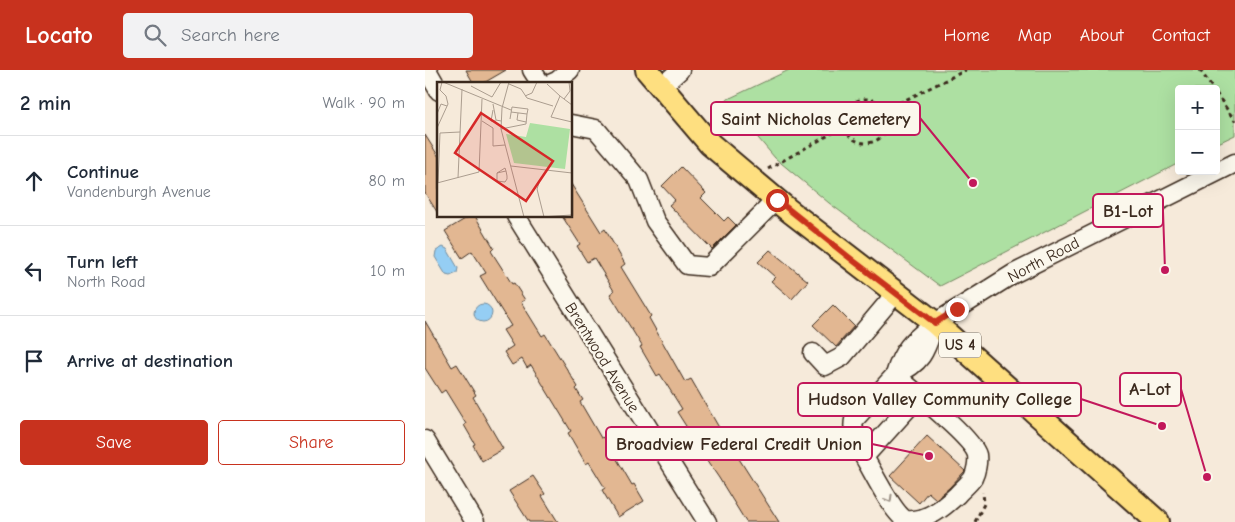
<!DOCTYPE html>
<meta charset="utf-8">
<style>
body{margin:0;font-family:"Comic Neue",sans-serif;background:#f2f2f3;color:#1f2937}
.controls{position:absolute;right:15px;top:15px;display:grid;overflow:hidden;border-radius:5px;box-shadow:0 5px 20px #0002}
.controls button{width:45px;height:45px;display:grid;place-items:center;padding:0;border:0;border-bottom:1px solid #e0e1e3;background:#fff;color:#1f2937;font:25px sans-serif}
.stop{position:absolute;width:15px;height:15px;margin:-11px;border:4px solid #c8321e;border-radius:50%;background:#fff}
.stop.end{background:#c8321e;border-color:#fff;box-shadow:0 1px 5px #0008}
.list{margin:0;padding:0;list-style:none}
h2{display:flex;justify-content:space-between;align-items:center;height:65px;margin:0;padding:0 20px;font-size:21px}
h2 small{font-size:16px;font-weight:400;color:#747a83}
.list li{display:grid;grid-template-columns:32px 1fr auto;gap:15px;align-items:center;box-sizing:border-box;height:90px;padding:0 20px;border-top:1px solid #e0e1e3}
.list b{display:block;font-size:19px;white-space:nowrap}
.list p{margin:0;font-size:16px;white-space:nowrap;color:#747a83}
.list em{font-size:16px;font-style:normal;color:#747a83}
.actions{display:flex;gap:10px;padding:15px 20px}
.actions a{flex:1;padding:11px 0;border:1px solid #c8321e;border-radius:5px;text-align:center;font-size:18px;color:#c8321e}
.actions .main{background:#c8321e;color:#fff}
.icon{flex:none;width:28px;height:28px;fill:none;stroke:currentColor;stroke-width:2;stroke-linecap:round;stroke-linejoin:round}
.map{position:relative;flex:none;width:810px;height:452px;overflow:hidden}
header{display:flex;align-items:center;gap:30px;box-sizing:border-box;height:70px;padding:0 25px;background:#c8321e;color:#fff}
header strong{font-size:24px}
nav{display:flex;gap:28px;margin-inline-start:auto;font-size:18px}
.search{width:350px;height:45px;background:#f2f2f3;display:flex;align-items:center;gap:12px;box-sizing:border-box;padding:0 18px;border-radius:5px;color:#747a83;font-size:19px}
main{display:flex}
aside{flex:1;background:#fff}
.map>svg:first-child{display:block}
.green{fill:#ade0a2;stroke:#748560}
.water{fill:#95cef4;stroke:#718c9e}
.building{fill:#e2b792;stroke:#3b2a1e}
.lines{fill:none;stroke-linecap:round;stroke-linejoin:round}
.minor-casing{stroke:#3b2a1e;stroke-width:21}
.major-casing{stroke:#3b2a1e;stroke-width:26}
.path{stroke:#3b2a1e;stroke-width:3;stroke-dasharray:4 4;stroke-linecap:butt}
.minor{stroke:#fbf7ec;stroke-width:18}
.major{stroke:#fedf80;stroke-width:22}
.oneway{stroke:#9b9085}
.route{stroke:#c8321e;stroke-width:6}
.labels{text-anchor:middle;stroke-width:4.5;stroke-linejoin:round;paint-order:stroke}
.shield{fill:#fbf7ec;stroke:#75685c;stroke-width:1}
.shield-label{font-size:15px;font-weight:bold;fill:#3b2a1e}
.street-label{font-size:16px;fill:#3b2a1e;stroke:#fbf7ec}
.inset-road{fill:none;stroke:#ab9d8f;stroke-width:1}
.view{fill:#d62828;fill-opacity:0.15;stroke:#d62828;stroke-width:2.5}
.inset-edge{fill:none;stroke:#3b2a1e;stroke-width:2.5}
.leader{fill:none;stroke:#c2185b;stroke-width:2}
.callout-dot{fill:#c2185b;stroke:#fbf7ec;stroke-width:2}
.callout{fill:#fbf7ec;stroke:#c2185b;stroke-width:2}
.callout-label{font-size:18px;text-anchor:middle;font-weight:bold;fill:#3b2a1e}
</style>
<header>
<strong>Locato</strong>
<div class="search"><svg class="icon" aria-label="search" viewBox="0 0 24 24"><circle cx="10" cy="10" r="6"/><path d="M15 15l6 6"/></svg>Search here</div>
<nav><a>Home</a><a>Map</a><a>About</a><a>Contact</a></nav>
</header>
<main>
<aside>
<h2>2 min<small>Walk · 90 m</small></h2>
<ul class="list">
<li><svg class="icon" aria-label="ahead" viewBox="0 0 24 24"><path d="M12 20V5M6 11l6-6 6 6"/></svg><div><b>Continue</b><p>Vandenburgh Avenue</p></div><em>80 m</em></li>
<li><svg class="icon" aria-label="left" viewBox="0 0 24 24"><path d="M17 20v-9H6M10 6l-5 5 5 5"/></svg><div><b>Turn left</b><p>North Road</p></div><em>10 m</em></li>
<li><svg class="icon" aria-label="arrive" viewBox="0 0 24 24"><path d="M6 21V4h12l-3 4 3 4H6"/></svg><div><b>Arrive at destination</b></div></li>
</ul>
<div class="actions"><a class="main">Save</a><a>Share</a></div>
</aside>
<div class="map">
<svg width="810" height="452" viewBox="0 0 810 452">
<rect width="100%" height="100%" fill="#f6eada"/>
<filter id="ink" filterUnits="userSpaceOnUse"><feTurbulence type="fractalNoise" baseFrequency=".02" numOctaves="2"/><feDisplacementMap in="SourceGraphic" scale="10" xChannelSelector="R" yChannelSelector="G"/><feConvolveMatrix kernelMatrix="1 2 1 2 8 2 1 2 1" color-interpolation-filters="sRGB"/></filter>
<g filter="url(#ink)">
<!-- green -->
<path class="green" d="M364 0H810V65L791 74V19H754V93L515 216 404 133 350 88 301 30Z"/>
<!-- water -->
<path class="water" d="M18 177 22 179 33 198 32 203 25 206 21 205 10 187 11 181Z
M49 243a9 9 0 1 1 18 0a9 9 0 1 1-18 0Z"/>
<!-- building -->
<path class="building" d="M41 0H81L57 14H49Z
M0 65 14 87V145L0 123Z
M256 97 281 123 276 128 299 151 303 147 311 155 287 179 244 135 250 130 237 116Z
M146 114 176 162 180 159 200 194 196 197 226 246 224 248 260 312 266 309 300 368 307 364 317 380 311 384 354 452H321L294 408 279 386 278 387 271 375H273L252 342 257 339 235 304 232 306 215 277 217 276 185 224 189 221 169 188 162 192 152 176 155 174 137 146H146Z
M45 146H50L69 178 66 181 87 214 89 213 100 230 96 232 117 266 120 264 153 317 151 319 158 330 155 332 176 368 179 367 207 415 209 414 219 431 193 447 177 420 180 418 164 392 161 394 143 363 146 361 106 295 102 298 97 289 87 295 79 282 88 276 78 260 86 256 55 206 61 203 47 181 37 188 20 161Z
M345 180 383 211 367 229 346 211 350 207 333 192Z
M408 235 429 256 411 277 388 255Z
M0 251 27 297 32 294 51 325 48 327 78 379 57 391 48 375 50 374 39 355 41 354 20 320 16 323 0 298Z
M502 366 540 401 524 418 511 429 503 422 494 433 465 406Z
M108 406 120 424 117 426 133 452H104L84 421Z"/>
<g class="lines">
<!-- minor casing -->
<g class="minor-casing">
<path id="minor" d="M2 0 14 21
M107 0 116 14
M125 14 132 11 145 0
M236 17 255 0
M146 54 171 59 214 110 230 151 262 195 284 197 351 130
M91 146 282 452
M510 253 588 204 810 93
M510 253C501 280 498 293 470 305 478 277 489 270 510 253Z
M388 283 400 296 417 287 471 223
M0 370 50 452
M439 387C447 400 468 444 481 450 502 452 519 437 532 425 537 419 544 414 548 408 551 402 553 392 552 385 548 368 486 319 470 305L429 350C426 362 434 375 439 387L494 326"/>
</g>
<!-- major casing -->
<g class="major-casing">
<path id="major" d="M222 0 285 74 362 139 510 253 733 452"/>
</g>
<!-- path -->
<path class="path" d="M775 0 788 19
M791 23 810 51
M419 51a22 22 0 1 1 44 0a22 22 0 1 1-44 0Z
M460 40 541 0
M343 99 420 56
M550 452 559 434 558 422"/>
<!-- minor -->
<use href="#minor" class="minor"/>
<!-- major -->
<use href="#major" class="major"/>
</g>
<!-- one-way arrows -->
<defs><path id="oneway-chevron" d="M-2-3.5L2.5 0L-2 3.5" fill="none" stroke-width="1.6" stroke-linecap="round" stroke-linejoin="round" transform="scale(1.25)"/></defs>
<use class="oneway" href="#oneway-chevron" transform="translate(464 429) rotate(60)"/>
</g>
<g class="lines" filter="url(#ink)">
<!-- route -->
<path class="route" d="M352 130 430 192 510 253 532 239"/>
</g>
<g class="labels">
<!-- shield labels -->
<rect class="shield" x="514" y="262.5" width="42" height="25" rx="4"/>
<g class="shield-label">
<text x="535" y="280">US 4</text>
</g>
<!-- street labels -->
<g class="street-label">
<text transform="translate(618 189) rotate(-28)" y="6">North Road</text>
<text transform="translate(178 287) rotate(58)" y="6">Brentwood Avenue</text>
</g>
</g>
<!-- overview -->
<g transform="translate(12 12)">
<rect width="135" height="135" fill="#f6eada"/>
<path d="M93 41 133 47 128 87 77 81 69 52 89 55Z" fill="#ade0a2"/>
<path class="inset-road" d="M6 0 74 28M72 0 65 26 64 47 87 135M72 2 84 7 90 16 116 24M110 2 123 14M34 4 55 15 64 0M88 14 95 11 100 0M127 17 133 9 132 0M56 22 59 38 64 39M135 23 123 14 114 35 135 40M56 28 54 39H59M81 31 80 38 89 40M0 32 4 22 10 24M73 37 75 25 91 27 90 32M45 39 56 46V64L68 63M0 46 11 22 9 14 3 8 5 0M64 47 89 42 90 32 74 30M74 84 135 91M60 91V99L68 100 70 97V94L69 89 68 86 60 91 69 89M21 96 25 7M0 101 42 90 45 17M1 101 3 51 23 50M102 101 100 107 107 135M104 135 134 133"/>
<path class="view" d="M44 31 116 79 89 119 18 71Z"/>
<rect width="135" height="135" class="inset-edge"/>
</g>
<!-- callouts -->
<path class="leader" d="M548 113L495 48M740 200L738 141M782 407L756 319M737 356L656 329M504 386L447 374"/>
<g class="callout-dot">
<circle cx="548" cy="113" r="5"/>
<circle cx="740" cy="200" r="5"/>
<circle cx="782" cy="407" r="5"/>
<circle cx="737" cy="356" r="5"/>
<circle cx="504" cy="386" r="5"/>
</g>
<g class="callout">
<rect x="286" y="32" width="209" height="33" rx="5"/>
<rect x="668" y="124" width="70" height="33" rx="5"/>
<rect x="695" y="303" width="61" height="33" rx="5"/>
<rect x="373" y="313" width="283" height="33" rx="5"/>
<rect x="181" y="357" width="266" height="33" rx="5"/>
</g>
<g class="callout-label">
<text x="391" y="55">Saint Nicholas Cemetery</text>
<text x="703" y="147">B1-Lot</text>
<text x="725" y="325">A-Lot</text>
<text x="515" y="335">Hudson Valley Community College</text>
<text x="314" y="380">Broadview Federal Credit Union</text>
</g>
</svg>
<div class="controls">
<button>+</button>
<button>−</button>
</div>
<div class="stop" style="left:352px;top:130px"></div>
<div class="stop end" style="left:532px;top:239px"></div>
</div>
</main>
